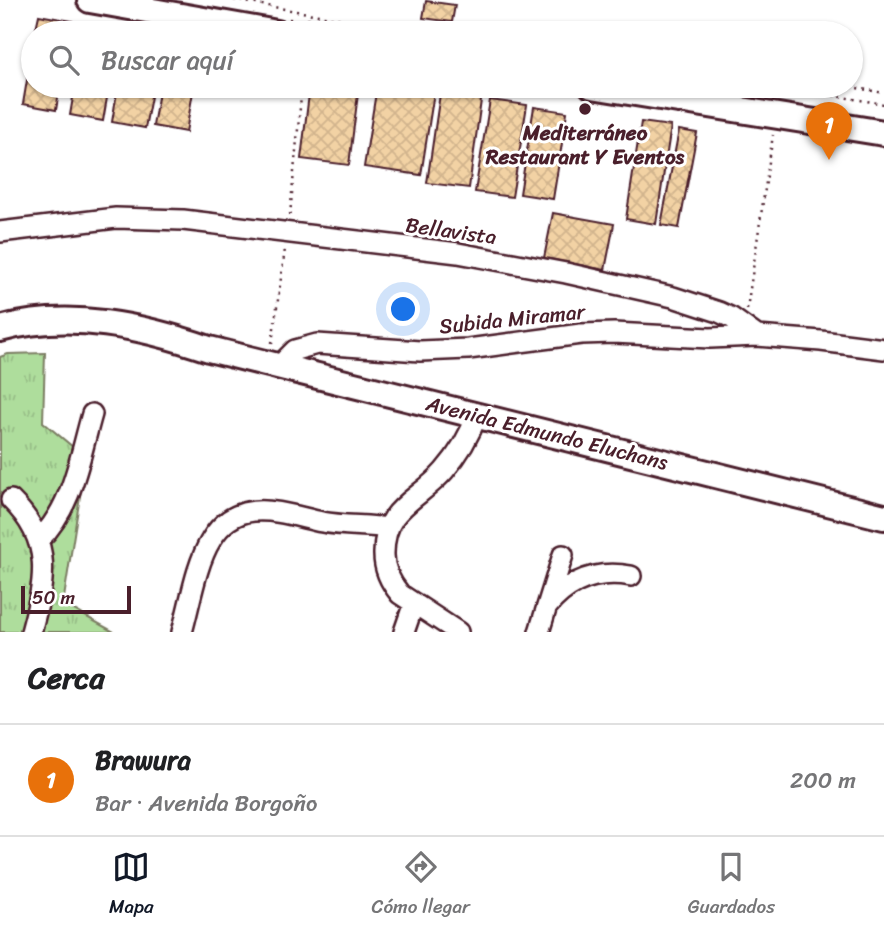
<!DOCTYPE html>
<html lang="es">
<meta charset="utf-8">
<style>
body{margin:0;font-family:Sriracha,sans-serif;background:#f2f2f2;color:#202124}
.scale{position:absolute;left:21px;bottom:18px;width:110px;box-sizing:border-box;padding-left:7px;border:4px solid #4a1f2b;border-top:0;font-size:19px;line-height:24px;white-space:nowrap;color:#4a1f2b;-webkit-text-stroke:5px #fff;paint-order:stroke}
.you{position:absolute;left:404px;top:310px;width:24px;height:24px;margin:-18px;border:5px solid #fff;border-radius:50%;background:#1a73e8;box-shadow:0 0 0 10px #1a73e833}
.badge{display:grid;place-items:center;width:46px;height:46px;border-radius:50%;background:#111827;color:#fff;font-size:23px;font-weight:700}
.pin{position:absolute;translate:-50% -58px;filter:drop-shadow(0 2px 4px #0008)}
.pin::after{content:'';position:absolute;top:37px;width:24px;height:21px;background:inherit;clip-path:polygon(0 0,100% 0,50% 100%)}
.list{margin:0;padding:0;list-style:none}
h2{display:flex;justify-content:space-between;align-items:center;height:91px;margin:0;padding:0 28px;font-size:30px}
h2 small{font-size:23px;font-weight:400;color:#757577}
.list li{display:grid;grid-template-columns:46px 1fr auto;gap:21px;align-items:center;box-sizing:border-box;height:112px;padding:0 28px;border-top:2px solid #e0e0e0}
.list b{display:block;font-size:26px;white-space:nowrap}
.list p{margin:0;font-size:23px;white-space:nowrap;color:#757577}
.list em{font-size:23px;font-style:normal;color:#757577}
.icon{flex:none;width:38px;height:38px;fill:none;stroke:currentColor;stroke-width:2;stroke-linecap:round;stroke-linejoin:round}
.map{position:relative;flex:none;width:884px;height:632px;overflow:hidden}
.search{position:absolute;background:#fff;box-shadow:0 2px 5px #0004;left:21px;right:21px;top:21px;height:77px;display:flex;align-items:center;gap:18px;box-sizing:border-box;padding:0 24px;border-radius:38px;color:#757577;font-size:26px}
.sheet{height:203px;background:#fff}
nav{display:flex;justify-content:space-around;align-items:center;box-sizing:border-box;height:98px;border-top:2px solid #e0e0e0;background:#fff;font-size:19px;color:#757577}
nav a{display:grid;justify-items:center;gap:4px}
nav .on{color:#111827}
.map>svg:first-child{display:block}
.grass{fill:url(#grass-tufts);stroke:#7c7e64;stroke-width:2}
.building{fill:url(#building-cross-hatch);stroke:#4a1f2b;stroke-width:2}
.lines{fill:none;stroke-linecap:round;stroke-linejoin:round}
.minor-casing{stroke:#4a1f2b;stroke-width:24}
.major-casing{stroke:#4a1f2b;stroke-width:30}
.path{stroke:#4a1f2b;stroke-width:2.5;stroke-dasharray:2 5;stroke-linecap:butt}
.minor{stroke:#fff;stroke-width:19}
.major{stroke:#fff;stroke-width:24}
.poi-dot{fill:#4a1f2b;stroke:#fff;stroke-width:2.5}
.labels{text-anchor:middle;stroke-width:6;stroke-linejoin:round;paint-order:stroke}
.poi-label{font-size:21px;font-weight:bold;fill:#4a1f2b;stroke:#fff}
.street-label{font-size:21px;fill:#4a1f2b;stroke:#fff}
</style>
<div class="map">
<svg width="884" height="632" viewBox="0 0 884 632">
<defs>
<pattern id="grass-tufts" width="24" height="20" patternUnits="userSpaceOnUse" patternTransform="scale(1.75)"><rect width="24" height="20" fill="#aedd9c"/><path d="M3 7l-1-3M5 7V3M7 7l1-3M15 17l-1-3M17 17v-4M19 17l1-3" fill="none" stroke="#97bd87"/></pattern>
<pattern id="building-cross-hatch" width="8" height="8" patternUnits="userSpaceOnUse" patternTransform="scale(1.75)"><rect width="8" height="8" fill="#f2d2a4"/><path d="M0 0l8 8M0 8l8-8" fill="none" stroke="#d1b48d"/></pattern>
</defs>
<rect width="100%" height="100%" fill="#fff"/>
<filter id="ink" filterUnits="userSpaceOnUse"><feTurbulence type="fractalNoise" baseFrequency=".0143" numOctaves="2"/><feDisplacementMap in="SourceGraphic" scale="14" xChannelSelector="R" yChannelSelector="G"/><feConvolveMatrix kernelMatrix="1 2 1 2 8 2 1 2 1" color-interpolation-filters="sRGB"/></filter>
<g filter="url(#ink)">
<!-- grass -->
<path class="grass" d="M45 353 43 422 86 458 63 604 114 632H0V357L8 354Z"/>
<!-- building -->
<path class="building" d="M426 1 455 5 452 22 423 18Z
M39 15 72 21 70 33H35Z
M86 25 119 31V33H85Z
M33 45V86H60L56 110 23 104Z
M75 86H109L103 121 70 115Z
M118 86H153L145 128 112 122Z
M160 86H194L186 132 153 126Z
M310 86H359L349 165 301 159Z
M377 86H435L421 175 364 167Z
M441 87 482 93 469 188 427 183Z
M490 100 527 105 512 197 475 192Z
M534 107 567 112 553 199 520 194Z
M641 122 671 126 656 224 626 219Z
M679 130 697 133 679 228 661 225Z
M553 213 614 224 605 270 544 258Z"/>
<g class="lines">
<!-- minor casing -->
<g class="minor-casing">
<path id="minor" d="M0 232 116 218 183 220 458 253 566 273 673 297 719 312 732 318 757 336 821 341 884 349
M282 367 286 359 295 350 317 344 420 351 468 349 581 334 614 333 710 338 757 336
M11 500C54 542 45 580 31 632
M38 541C73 507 79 459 92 414
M547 607C569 580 597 570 631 576
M182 632C190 604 196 564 211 540 238 494 283 514 322 522 343 526 366 525 387 528
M404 632 414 603
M458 632 400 594C390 582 384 570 384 555 383 507 418 501 444 471 459 454 469 437 477 415
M539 632 563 555"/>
</g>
<!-- major casing -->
<g class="major-casing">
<path id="major" d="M90 0 277 33
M592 86 884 133
M0 329C70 310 142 326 209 349L884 517"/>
</g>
<!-- path -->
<path class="path" d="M234 0 420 33
M289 19 375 33
M307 33 309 13
M751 86H760
M816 86 835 89 846 86 884 93
M772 95 788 88 884 104
M290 215 302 86
M747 309 773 135
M272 343 285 249"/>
<!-- minor -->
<use href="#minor" class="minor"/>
<!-- major -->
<use href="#major" class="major"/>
</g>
</g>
<!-- markers -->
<circle class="poi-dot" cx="585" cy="109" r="7"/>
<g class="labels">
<!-- poi labels -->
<g class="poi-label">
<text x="585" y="140">Mediterráneo<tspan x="585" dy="24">Restaurant Y Eventos</tspan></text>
</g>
<!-- street labels -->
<g class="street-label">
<text transform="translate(451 231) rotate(8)" y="7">Bellavista</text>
<text transform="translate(512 319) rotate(-6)" y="7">Subida Miramar</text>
<text transform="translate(547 433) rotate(14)" y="7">Avenida Edmundo Eluchans</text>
</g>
</g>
</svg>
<div class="scale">50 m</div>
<div class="you"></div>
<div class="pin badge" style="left:829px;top:160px;background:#e8710a">1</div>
<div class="search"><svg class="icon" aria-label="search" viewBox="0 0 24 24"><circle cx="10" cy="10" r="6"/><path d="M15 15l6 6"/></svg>Buscar aquí</div>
</div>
<section class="sheet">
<h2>Cerca<small></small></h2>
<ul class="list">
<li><span class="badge" style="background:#e8710a">1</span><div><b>Brawura</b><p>Bar · Avenida Borgoño</p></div><em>200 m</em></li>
</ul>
</section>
<nav>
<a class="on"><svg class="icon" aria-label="map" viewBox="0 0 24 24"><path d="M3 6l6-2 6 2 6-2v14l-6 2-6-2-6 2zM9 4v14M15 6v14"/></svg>Mapa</a>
<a><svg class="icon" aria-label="directions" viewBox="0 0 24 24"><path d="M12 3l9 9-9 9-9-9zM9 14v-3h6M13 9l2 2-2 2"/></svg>Cómo llegar</a>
<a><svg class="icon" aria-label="saved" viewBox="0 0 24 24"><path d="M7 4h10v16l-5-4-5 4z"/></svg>Guardados</a>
</nav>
